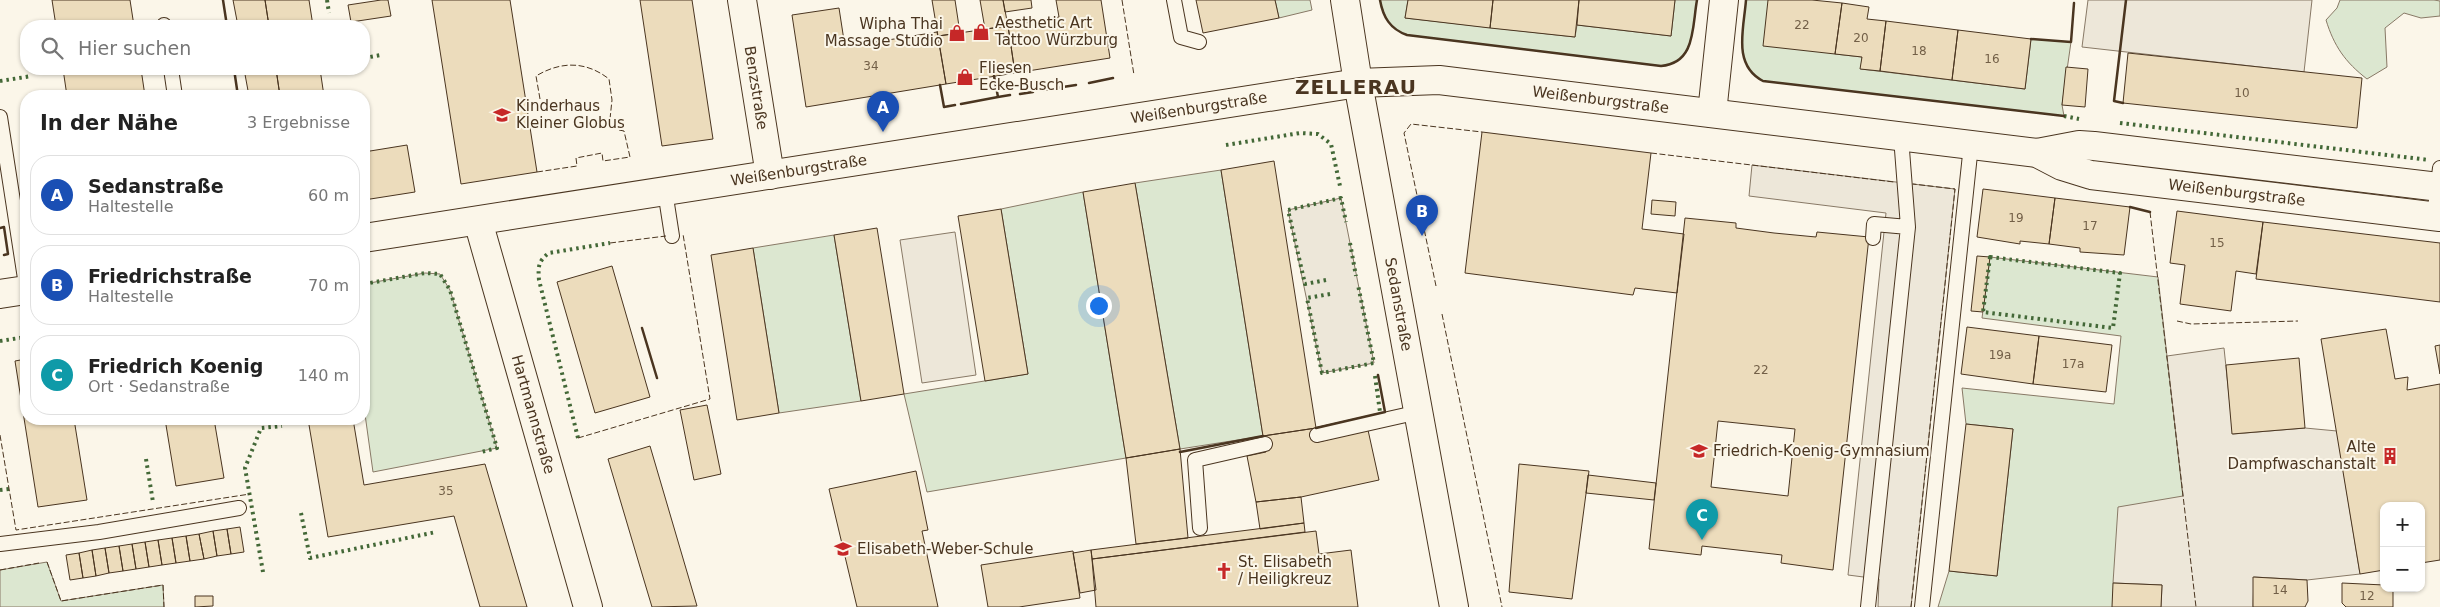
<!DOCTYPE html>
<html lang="de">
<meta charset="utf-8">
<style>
body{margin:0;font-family:"DejaVu Sans",sans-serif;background:#f2f2f2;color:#222}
.controls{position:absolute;right:15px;bottom:15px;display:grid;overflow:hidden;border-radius:10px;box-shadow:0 1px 4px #0004}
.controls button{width:45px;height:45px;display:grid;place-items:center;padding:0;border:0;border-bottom:1px solid #e0e0e0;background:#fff;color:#222;font:25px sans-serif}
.you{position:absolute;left:1098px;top:305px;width:18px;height:18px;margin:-12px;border:4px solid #fff;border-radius:50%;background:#1a73e8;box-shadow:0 0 0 8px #1a73e833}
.badge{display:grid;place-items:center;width:32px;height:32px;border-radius:50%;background:#c62828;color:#fff;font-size:16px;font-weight:700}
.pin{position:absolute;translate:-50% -41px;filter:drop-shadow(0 1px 2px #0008)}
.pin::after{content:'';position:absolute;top:26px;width:18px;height:15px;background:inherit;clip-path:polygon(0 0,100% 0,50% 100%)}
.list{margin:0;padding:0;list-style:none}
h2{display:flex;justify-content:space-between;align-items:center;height:65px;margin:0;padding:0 20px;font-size:21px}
h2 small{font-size:16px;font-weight:400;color:#767676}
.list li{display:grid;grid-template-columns:32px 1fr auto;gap:15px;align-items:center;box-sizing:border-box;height:80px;margin:0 10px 10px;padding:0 10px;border:1px solid #e0e0e0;border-radius:20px}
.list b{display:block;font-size:19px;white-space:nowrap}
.list p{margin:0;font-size:16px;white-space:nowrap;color:#767676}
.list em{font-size:16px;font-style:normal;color:#767676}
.icon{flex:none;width:28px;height:28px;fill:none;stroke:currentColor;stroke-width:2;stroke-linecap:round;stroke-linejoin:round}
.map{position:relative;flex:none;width:2440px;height:607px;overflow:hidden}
.search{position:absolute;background:#fff;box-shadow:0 1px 4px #0004;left:20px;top:20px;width:350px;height:55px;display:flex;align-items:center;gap:12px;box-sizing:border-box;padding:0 18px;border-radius:20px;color:#767676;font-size:19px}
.panel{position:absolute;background:#fff;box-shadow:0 1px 4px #0004;left:20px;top:90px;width:350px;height:335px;border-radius:20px}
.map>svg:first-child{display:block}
.green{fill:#dce7d0;stroke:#887966}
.parking{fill:#ede7d9;stroke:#887966}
.building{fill:#ecdcbc;stroke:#4a3520;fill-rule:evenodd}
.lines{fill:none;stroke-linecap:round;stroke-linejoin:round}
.service-casing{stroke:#4a3520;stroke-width:16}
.minor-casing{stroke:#4a3520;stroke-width:30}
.tertiary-casing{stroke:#4a3520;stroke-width:30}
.service{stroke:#fbf6e9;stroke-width:14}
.minor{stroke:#fbf6e9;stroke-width:28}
.tertiary{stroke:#fbf6e9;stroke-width:28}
.hedge{stroke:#436837;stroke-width:4;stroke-dasharray:2.5 4;stroke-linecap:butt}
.fence{stroke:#4a3520;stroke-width:1;stroke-dasharray:6 2.5;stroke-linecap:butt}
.wall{stroke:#4a3520;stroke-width:2.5}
.labels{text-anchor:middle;stroke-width:4;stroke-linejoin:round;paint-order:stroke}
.number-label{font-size:12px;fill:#725f47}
.poi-label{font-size:15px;fill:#4a3520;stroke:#fbf6e9;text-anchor:start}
.street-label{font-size:15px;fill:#4a3520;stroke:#fbf6e9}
.district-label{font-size:20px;font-weight:bold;letter-spacing:1px;fill:#4a3520;stroke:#fbf6e9}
</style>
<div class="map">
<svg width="2440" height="607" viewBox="0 0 2440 607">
<rect width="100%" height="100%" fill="#fbf6e9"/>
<!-- green -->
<path class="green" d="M1275 0H1310L1312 10 1279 18Z
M1380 0H1408L1405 18 1575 37 1577 25 1671 36 1675 0H1697C1692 27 1695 63 1661 66L1407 35C1390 29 1384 17 1380 0Z
M1746 0H1768L1835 54 1862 57 1861 69 2025 89 2031 39 2071 42 2062 105 2064 116 1763 81C1732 65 1744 28 1746 0Z
M2340 0H2434L2440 1V16L2421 18 2404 13 2385 28 2387 67 2367 79C2345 62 2334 46 2326 20L2337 8Z
M1221 170 1263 436 1180 449 1135 183Z
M1083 192 1126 458 927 492 904 394 1028 374 1001 209Z
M834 235 861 401 779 413 753 248Z
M1990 257 2158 277 2183 497 2112 607H1938L1949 571 1997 576 2013 429 1966 424 1962 388 2114 404 2121 336 1982 318Z
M425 273 440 274 450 290 497 448 373 472 364 407V284Z
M47 562 61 601 163 585 164 607H0V570Z"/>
<!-- parking -->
<path class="parking" d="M2088 0H2312L2304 72 2082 47Z
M1752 165 1955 189 1911 607H1878L1879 579 1848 575 1886 213 1749 196Z
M1341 198 1374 363 1322 373 1288 210Z
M955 232 976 375 922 383 900 240Z
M2224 348 2233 434 2305 428 2337 431 2360 574 2307 580 2254 577 2253 607H2161L2162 585 2113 583 2118 507 2183 496 2167 356Z"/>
<!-- building -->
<path class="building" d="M52 0H130L134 26H56Z
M233 0H265L269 26H238Z
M265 0H309L313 26H269Z
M381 0H388L391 16 351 22 348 5Z
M432 0H510L537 172 461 184Z
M640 0H692L713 139 662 146Z
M932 0H955L960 33 938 36Z
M980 0H1003L1008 26 985 29Z
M1003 0H1031L1032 8 1005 12Z
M1056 0H1101L1110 58 1015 73 1008 26 1059 17Z
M1196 0H1275L1279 18 1203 33Z
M1408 0H1493L1490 28 1405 18Z
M1493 0H1579L1575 37 1490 28Z
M1579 0H1675L1671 36 1577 25Z
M1768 0H1812L1842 3 1835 54 1763 46Z
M1842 3 1869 7 1867 19 1886 21 1880 71 1860 69 1862 57 1835 54Z
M839 8 845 47 937 32 946 84 806 107 792 15Z
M1886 21 1958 30 1952 80 1880 71Z
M1008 26 1015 73 946 84 938 36Z
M1958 30 2031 39 2025 89 1952 80Z
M2128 53 2362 78 2357 128 2123 103Z
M2066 67 2088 69 2085 107 2062 105Z
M63 69H141L145 96H67Z
M244 69H276L280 96H249Z
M276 69H320L324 96H280Z
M1482 132 1651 153 1642 229 1684 234 1677 293 1635 288 1633 295 1465 273Z
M407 145 415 192 364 200V152Z
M1274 161 1316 428 1263 436 1221 170Z
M1135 183 1180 449 1126 458 1083 192Z
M1983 189 2055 198 2049 244 2020 241V244L1977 237Z
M2055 198 2130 207 2124 255 2080 252V248L2049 244Z
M1652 200 1676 202 1675 216 1651 214Z
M1001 209 1028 374 985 381 958 216Z
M2177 211 2263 222 2256 274 2236 271 2231 311 2180 304 2185 265 2170 263Z
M1685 218 1736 223V228L1774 233 1816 237 1817 232 1869 237 1833 570 1781 563 1782 555 1702 546 1701 555 1649 549ZM1718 421 1795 429 1788 496 1711 487Z
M2263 222 2440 243V302L2256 279Z
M877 228 904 394 861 401 834 235Z
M753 248 779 413 737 420 711 255Z
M1977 256 1990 257 1983 312 1971 311Z
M612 266 650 397 595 413 557 282Z
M1967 327 2039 336 2033 384 1961 374Z
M2386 329 2395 379 2408 377 2407 390 2440 384V560L2421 563V506H2384V570L2360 574 2321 339Z
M2039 336 2112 345 2106 392 2033 384Z
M2440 345V374L2435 346Z
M2299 358 2305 428 2232 434 2226 365Z
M26 359V419H74L87 500 38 507 15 361Z
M707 405 721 474 694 480 680 410Z
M165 419H214L224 478 176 486Z
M308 419H353L364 485 485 464 527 607H480L454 516 328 537Z
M1966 424 2013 429 1997 576 1949 571Z
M1316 428 1318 442 1368 430 1379 480 1301 497 1256 502 1247 456 1266 452 1263 436Z
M650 446 697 606 652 607 643 577 608 459Z
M1180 449 1188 538 1136 544 1126 458Z
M1519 464 1589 471 1572 599 1509 592Z
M916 471 928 530 922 531 938 607H857L829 489Z
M1588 475 1656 483 1654 500 1586 493Z
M1301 497 1304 523 1260 529 1256 502Z
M1304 523 1305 532 1092 559 1091 550Z
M240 527 244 552 231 554 227 529Z
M227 529 231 554 217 556 213 531Z
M213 531 217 556 204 559 199 534Z
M1316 531 1319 554 1351 550 1358 607H1096L1092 559Z
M199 534 204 559 190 561 186 536Z
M186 536 190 561 176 563 172 538Z
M172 538 176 563 162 565 158 540Z
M158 540 162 565 149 567 145 542Z
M145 542 149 567 136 569 132 544Z
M132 544 136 569 123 571 119 546Z
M119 546 123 571 109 573 105 548Z
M105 548 109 573 96 576 92 550Z
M92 550 96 576 83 578 79 553Z
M1091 550 1096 590 1080 593 1073 553Z
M1073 551 1080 598 1019 607H988L981 565Z
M79 553 83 578 70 580 66 555Z
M2253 577 2307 580 2308 601 2305 607H2253Z
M2113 583 2162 585 2161 607H2112Z
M2342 583 2384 585V588H2393V607H2346L2342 603Z
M195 596H213V606L195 607Z"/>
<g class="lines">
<!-- service casing -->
<g class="service-casing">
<path id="service" d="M1174 0 1181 37 1199 42
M164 25V26
M171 69 175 96
M0 117 26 285
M665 191 672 236
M2434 216 2440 168
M1873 238 1874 224 1908 227
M1317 435 1419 412
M1200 528 1195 460 1265 444
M0 544 99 532 239 508
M1868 607 1908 227 1901 137
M1922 607 1971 145"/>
</g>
<!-- minor casing -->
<g class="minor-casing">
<g id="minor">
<path id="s1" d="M742 0 770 175"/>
<path id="s2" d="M1345 0 1358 83 1454 607"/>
<path d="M1712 113 1724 0"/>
<path id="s3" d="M478 221 588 607"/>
</g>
</g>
<!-- tertiary casing -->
<g class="tertiary-casing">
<g id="tertiary">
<path d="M2037 153 2079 145 2094 146 2440 187"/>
<path id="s4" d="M364 238 1358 83 1439 80 2037 153 2062 166 2091 175 2440 217"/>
<path d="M0 294 26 290"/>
</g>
</g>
<!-- service -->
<use href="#service" class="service"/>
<!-- minor -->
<use href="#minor" class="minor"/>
<!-- tertiary -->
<use href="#tertiary" class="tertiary"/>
<!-- hedge -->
<path class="hedge" d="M327 0 329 13
M364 58 381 55
M0 81 32 76
M2064 116 2079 119
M2120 123 2429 160
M1226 145 1300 133 1318 134 1331 144 1340 186
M1350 243 1356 276
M1990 257 2120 273 2113 328 1983 312Z
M1326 280 1305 284 1288 210 1341 198 1346 222
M364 284 425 273 440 274 450 290 497 448 481 452
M1330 294 1307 298 1322 373 1374 363 1358 285
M0 341 26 337
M1375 376 1380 412
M578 438 539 280C538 267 538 261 549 253L610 243
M146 459 153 502
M0 490 9 489
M301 513 310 558 436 532
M263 572 245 468 261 428 282 426"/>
<!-- fence -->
<path class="fence" d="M1122 0 1134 75
M540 99 536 76C561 61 586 61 609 79L612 100 610 119
M1651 153 1894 182
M537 172 577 166 576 158 602 153 603 161 630 157 624 131 619 130
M2150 212 2196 607
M610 243 666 236
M1436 286 1404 133 1411 124 1482 132
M1442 314 1502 607
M2177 321 2191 324 2298 321
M0 435 16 530 250 494
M578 438 710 399 683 234
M47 562 61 601 163 585 164 607
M0 570 39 563
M1911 607 1955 189 1913 184"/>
<!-- wall -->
<path class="wall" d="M223 0 227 26
M1380 0C1383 17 1390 29 1407 35L1661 66C1696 63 1692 27 1697 0
M1746 0C1744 28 1732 65 1763 81L2064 116
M2031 39 2071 42 2074 3
M234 69 238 96
M1089 83 1113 78
M940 85 944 107 955 105
M1043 90 1076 85
M1020 94 1033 92
M998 97 1010 95
M2123 103 2114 101 2126 0
M961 104 998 97 994 76
M2130 207 2150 212
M0 228 4 227 8 254 4 255
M642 328 657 378
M1316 428 1385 412 1378 375
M1180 452 1263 436"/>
</g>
<!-- icons -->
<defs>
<g id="shop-bare" transform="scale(1.35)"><path d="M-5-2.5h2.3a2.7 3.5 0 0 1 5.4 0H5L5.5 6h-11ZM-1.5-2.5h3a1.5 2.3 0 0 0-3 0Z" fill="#c62828" stroke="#fbf6e9" stroke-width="2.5" paint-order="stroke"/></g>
<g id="school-bare" transform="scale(1.35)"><path d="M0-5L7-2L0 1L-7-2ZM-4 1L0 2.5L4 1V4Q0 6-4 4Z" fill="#c62828" stroke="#fbf6e9" stroke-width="2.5" paint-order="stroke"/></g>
<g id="building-bare" transform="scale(1.35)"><path d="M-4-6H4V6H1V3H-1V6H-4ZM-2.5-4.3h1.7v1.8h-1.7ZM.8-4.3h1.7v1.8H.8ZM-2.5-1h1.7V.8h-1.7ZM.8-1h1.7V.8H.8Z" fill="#c62828" stroke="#fbf6e9" stroke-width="2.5" paint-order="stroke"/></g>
<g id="church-bare" transform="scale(1.35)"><path d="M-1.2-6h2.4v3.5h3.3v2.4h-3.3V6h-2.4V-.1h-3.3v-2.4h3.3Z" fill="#c62828" stroke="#fbf6e9" stroke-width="2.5" paint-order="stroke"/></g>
</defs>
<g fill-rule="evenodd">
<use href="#shop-bare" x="981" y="32"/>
<use href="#shop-bare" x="957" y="33"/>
<use href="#shop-bare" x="965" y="77"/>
<use href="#school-bare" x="502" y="115"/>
<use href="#school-bare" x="1699" y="451"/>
<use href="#building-bare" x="2390" y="456"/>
<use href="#school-bare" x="843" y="549"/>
<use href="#church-bare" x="1224" y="571"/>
</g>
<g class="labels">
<!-- number labels -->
<g class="number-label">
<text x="1802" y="29">22</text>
<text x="1861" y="42">20</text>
<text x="1919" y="55">18</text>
<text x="1992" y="63">16</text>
<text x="871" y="70">34</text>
<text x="2242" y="97">10</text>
<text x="2016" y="222">19</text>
<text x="2090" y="230">17</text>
<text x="2217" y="247">15</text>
<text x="2000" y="359">19a</text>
<text x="2073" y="368">17a</text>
<text x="1761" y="374">22</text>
<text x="446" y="495">35</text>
<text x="2280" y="594">14</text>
<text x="2367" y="600">12</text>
</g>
<!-- poi labels -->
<g class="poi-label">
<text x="995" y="28">Aesthetic Art<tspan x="995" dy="17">Tattoo Würzburg</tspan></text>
<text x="943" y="29" text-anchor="end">Wipha Thai<tspan x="943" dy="17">Massage Studio</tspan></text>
<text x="979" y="73">Fliesen<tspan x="979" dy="17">Ecke-Busch</tspan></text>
<text x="516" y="111">Kinderhaus<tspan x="516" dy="17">Kleiner Globus</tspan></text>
<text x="2376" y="452" text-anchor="end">Alte<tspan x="2376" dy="17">Dampfwaschanstalt</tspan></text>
<text x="1713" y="456">Friedrich-Koenig-Gymnasium</text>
<text x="857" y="554">Elisabeth-Weber-Schule</text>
<text x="1238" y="567">St. Elisabeth<tspan x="1238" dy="17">/ Heiligkreuz</tspan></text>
</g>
<!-- street labels -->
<g class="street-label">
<text dy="5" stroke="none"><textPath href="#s1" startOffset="89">Benzstraße</textPath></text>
<text dy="5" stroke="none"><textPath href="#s4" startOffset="1250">Weißenburgstraße</textPath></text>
<text dy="5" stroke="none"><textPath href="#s4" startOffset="845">Weißenburgstraße</textPath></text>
<text dy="5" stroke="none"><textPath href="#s4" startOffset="440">Weißenburgstraße</textPath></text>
<text dy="5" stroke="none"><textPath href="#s4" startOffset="1895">Weißenburgstraße</textPath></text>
<text dy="5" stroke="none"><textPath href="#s2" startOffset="309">Sedanstraße</textPath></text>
<text dy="5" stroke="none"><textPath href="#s3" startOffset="201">Hartmannstraße</textPath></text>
</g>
<!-- district labels -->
<g class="district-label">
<text x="1356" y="94">ZELLERAU</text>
</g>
</g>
</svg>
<div class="controls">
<button>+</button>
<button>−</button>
</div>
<div class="you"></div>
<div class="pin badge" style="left:883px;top:132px;background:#1a4fb4">A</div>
<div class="pin badge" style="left:1422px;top:236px;background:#1a4fb4">B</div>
<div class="pin badge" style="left:1702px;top:540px;background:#0f9aa8">C</div>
<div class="search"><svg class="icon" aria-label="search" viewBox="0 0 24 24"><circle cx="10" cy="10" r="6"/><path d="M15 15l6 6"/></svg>Hier suchen</div>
<section class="panel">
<h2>In der Nähe<small>3 Ergebnisse</small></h2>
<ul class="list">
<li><span class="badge" style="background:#1a4fb4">A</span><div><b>Sedanstraße</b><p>Haltestelle</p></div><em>60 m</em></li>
<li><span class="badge" style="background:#1a4fb4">B</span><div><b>Friedrichstraße</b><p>Haltestelle</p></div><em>70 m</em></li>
<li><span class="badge" style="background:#0f9aa8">C</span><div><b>Friedrich Koenig</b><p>Ort · Sedanstraße</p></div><em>140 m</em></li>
</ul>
</section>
</div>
